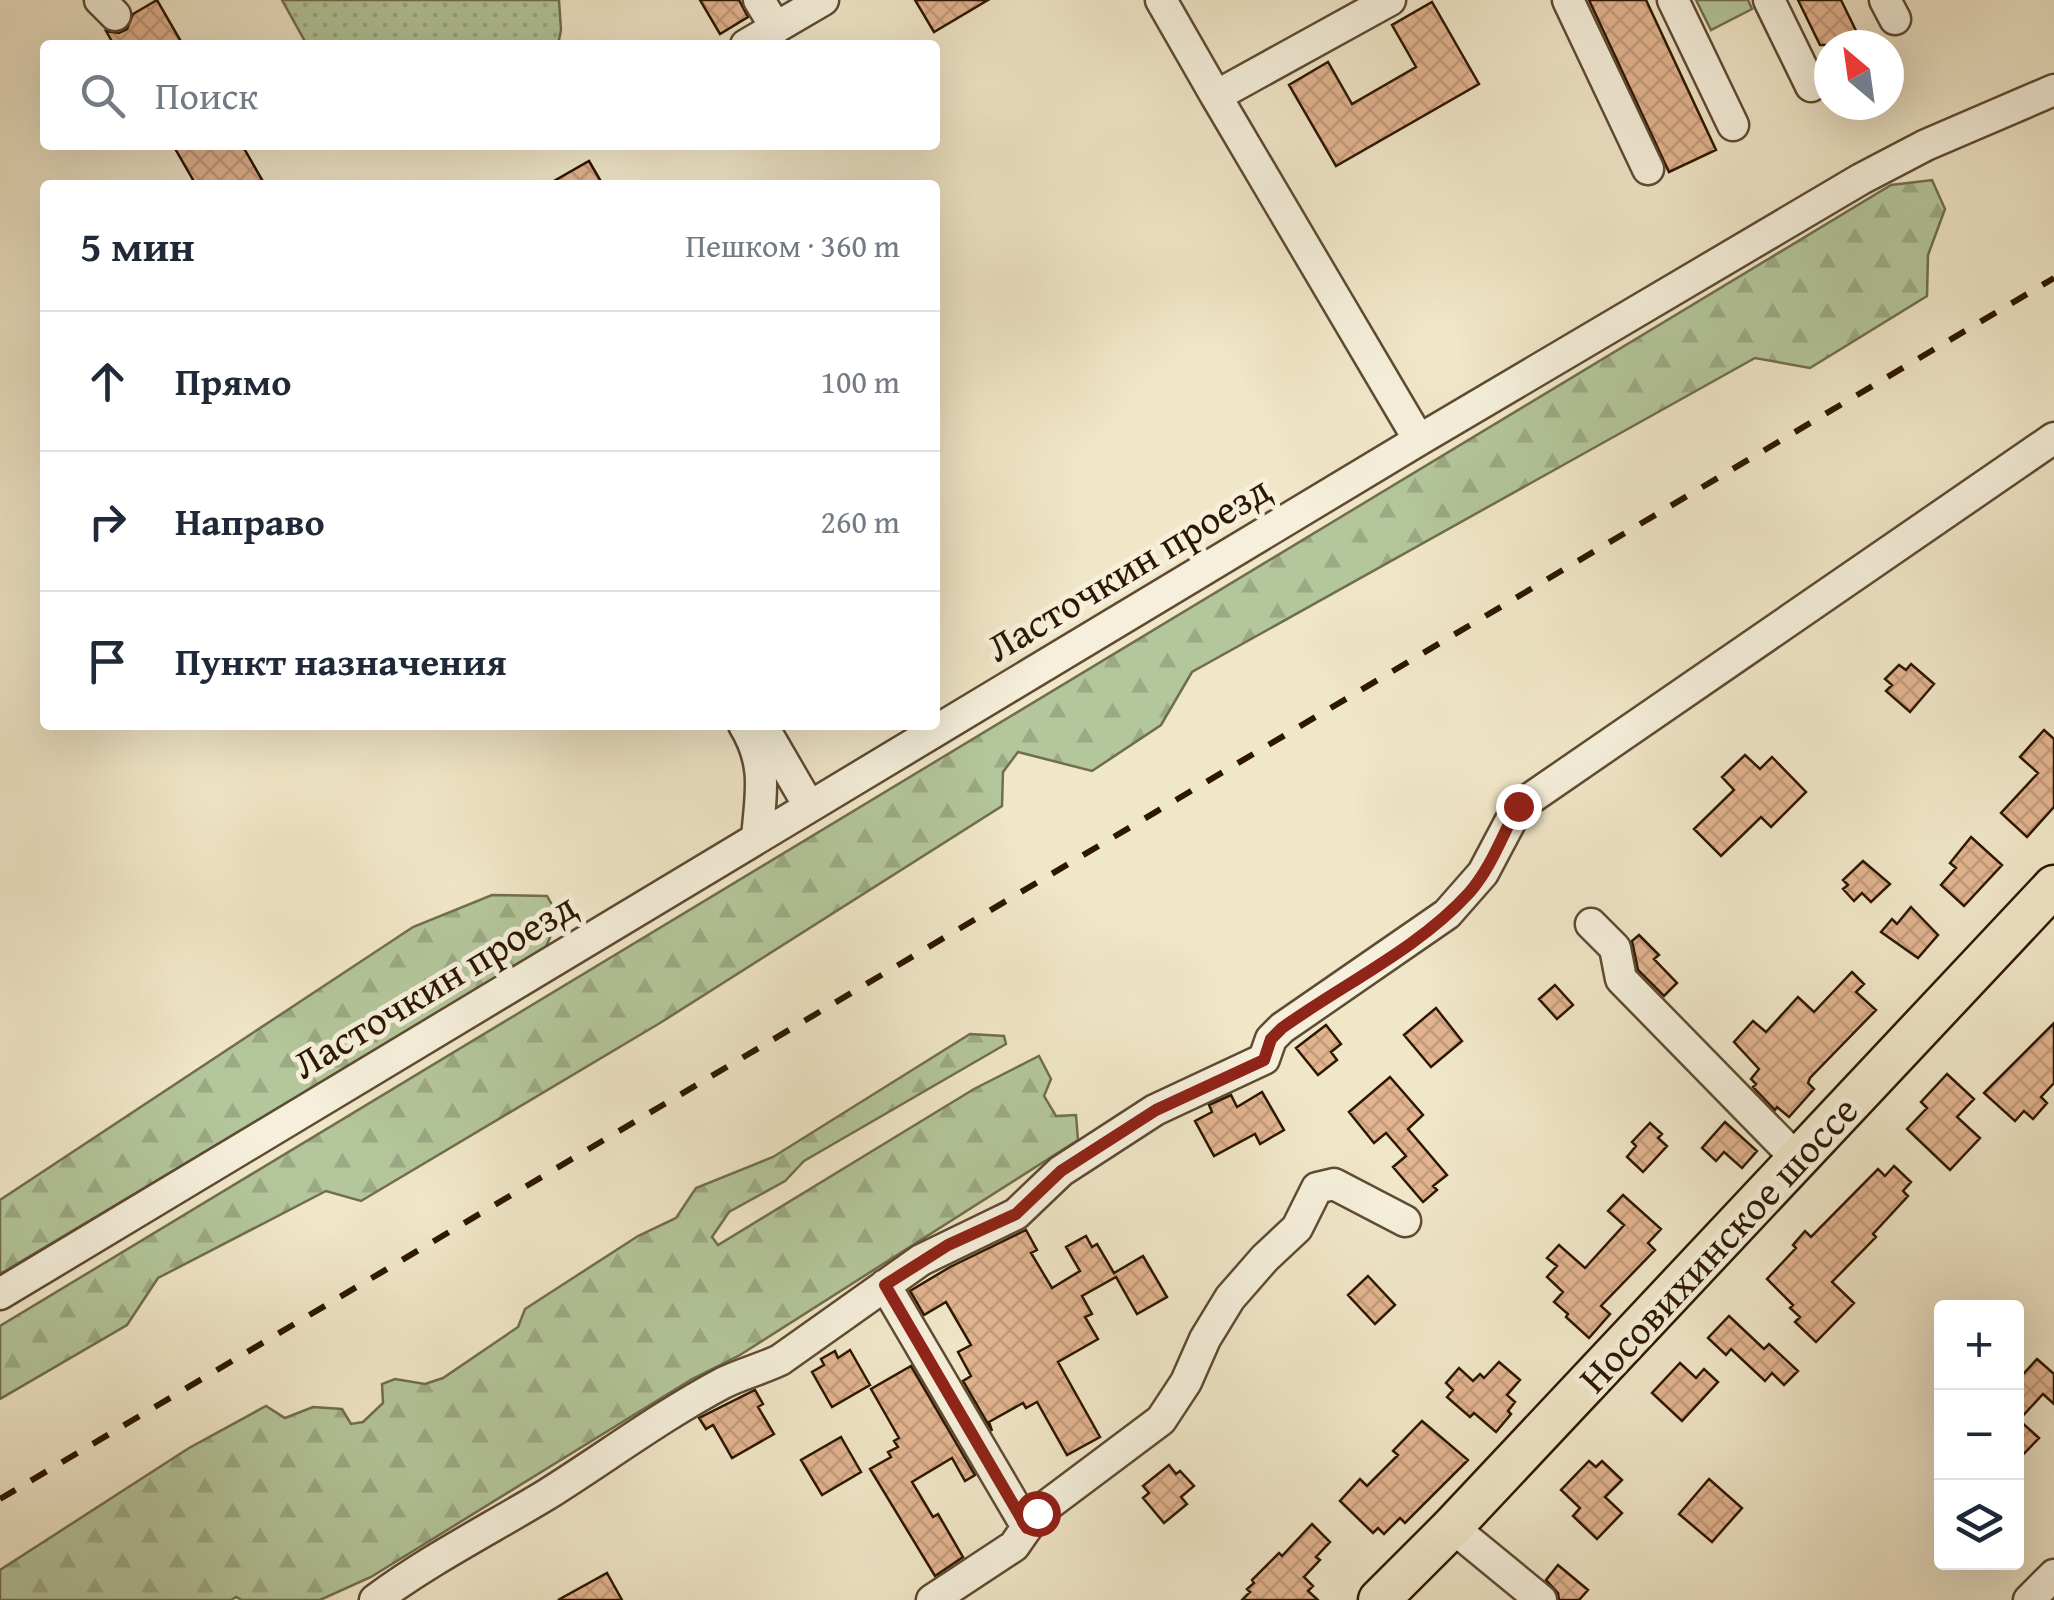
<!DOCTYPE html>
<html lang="ru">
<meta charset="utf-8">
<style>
body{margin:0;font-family:"Gentium Book Plus",serif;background:#f6f6f7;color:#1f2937}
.controls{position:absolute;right:30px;bottom:30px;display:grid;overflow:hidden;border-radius:10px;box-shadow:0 10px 40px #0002}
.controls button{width:90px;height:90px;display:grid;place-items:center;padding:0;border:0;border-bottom:2px solid #e0e1e3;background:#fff;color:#1f2937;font:50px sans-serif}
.compass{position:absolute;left:1814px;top:30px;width:90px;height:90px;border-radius:50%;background:#fff;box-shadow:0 10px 40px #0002;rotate:331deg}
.stop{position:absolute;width:30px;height:30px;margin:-22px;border:8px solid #8f2418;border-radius:50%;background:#fff}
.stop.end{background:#8f2418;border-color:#fff;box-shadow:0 2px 10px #0008}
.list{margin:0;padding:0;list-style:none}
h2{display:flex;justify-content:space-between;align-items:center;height:130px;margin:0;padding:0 40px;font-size:42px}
h2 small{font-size:32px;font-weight:400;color:#747a83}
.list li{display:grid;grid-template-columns:65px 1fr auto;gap:30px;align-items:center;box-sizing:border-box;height:140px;padding:0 40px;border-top:2px solid #e0e1e3}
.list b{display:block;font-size:38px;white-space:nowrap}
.list em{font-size:32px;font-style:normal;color:#747a83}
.icon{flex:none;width:55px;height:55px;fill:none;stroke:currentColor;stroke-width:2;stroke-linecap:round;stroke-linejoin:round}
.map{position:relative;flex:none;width:2054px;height:1600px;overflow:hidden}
.search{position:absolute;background:#fff;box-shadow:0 10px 40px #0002;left:40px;top:40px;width:900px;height:110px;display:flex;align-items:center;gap:25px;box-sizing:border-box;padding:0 35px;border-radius:10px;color:#747a83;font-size:38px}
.panel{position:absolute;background:#fff;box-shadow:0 10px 40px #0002;left:40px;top:180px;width:900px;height:550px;border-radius:10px}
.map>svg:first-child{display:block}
.grass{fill:url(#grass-dots);stroke:#706e4e;stroke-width:2.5}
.forest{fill:url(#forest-firs);stroke:#706e4e;stroke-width:2.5}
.park{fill:#b4c69b;stroke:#706e4e;stroke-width:2.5}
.building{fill:url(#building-cross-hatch);stroke:#2d1700;stroke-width:2.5}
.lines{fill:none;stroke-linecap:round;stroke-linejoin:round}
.minor-casing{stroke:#5e4b32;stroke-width:35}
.major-casing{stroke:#2d1700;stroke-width:45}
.minor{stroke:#f5efdb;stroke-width:30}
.major{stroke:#f0e6c8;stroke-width:40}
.rail{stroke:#2d1700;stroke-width:6;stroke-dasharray:18 18;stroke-linecap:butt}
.route{stroke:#8f2418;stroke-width:12}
.labels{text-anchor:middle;stroke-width:10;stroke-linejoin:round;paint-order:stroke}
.street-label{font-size:40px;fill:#2d1700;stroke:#f5efdb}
</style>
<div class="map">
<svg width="2054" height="1600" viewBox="0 0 2054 1600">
<defs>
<pattern id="grass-dots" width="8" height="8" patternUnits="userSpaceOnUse" patternTransform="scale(2.5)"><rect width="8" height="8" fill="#b4c69b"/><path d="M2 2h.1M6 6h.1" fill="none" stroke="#9ba984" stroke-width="1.8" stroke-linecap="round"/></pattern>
<pattern id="forest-firs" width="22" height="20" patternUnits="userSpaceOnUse" patternTransform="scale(2.5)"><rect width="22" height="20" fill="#b4c69b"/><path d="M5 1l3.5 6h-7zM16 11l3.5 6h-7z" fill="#9ba984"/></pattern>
<pattern id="building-cross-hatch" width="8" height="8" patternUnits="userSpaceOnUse" patternTransform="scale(2.5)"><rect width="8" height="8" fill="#e2b490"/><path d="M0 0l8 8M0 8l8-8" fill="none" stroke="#c29a7a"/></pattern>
</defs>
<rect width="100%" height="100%" fill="#f0e6c8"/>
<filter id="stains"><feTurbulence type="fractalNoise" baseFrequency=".002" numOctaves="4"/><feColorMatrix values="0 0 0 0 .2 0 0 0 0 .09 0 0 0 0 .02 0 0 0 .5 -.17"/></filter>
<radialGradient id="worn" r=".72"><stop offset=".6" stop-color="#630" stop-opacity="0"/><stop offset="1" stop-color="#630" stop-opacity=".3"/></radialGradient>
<!-- grass -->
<path class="grass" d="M282 0H559L561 30 558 45H307Z"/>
<!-- forest -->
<path class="forest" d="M1932 180 1945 209 1928 255 1927 296 1810 368 1755 358 1192 672 1161 725 1092 771 1018 752 1003 772 1002 806 660 1023 361 1201 326 1191 158 1278 127 1325 0 1399V1326L1891 185Z
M492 895 547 896 559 917 545 949 0 1274V1200L413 927Z
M970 1034 1004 1036 1006 1044 804 1161 785 1181 729 1212 712 1237 718 1245 974 1089 1039 1056 1051 1079 1044 1096 1056 1116 1076 1115 1078 1140 740 1355 692 1379 371 1577 320 1600H242L236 1597 231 1600H0V1570L189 1448 266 1406 285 1418 313 1407 342 1409 351 1424 363 1422 383 1403 382 1384 395 1379 425 1384 443 1378 518 1327 525 1309 638 1236 676 1218 696 1188 773 1157Z"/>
<!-- park -->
<path class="park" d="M1696 0H1748L1752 9 1711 30Z"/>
<!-- building -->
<path class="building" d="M157 0 183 45H114L106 31 119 33 127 29 133 14Z
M700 0H739L748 17 720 34Z
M915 0H988L934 32Z
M1589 0H1646L1716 150 1669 172Z
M1798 0H1841L1863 45H1820Z
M1432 2 1479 84 1336 166 1289 85 1328 62 1352 104 1416 67 1392 25Z
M173 145H242L265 185H196Z
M589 161 603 185H547Z
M1911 664 1934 684 1910 712 1886 691 1892 685 1885 679 1899 665 1906 670Z
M2044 730 2054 739V807L2027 837 2001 813 2038 773 2020 757Z
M1745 755 1760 769 1772 757 1806 792 1771 827 1761 817 1721 856 1694 829 1734 790 1722 777Z
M1971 837 2002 865 1964 906 1941 885 1956 868 1950 863Z
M1863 861 1890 884 1871 902 1862 893 1854 901 1843 889 1848 885 1843 880Z
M1911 907 1938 935 1918 958 1881 932 1892 919 1897 924Z
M1639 935 1659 955 1654 959 1677 983 1664 996 1638 970 1632 941Z
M1852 972 1864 984 1856 992 1876 1010 1810 1078 1808 1083 1814 1089 1789 1117 1777 1107 1775 1110 1753 1087 1756 1084 1751 1079 1759 1069 1734 1042 1753 1021 1766 1032 1798 997 1814 1012Z
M1555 985 1573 1005 1557 1019 1539 999Z
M1436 1008 1462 1041 1431 1067 1404 1035Z
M2054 1023V1083L2041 1097 2047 1103 2033 1119 2024 1111 2015 1121 1984 1093Z
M1326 1025 1341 1044 1331 1052 1337 1060 1318 1075 1296 1048Z
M1947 1074 1974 1099 1957 1117 1980 1138 1950 1170 1907 1129 1927 1108 1921 1102Z
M1390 1077 1423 1115 1408 1129 1447 1175 1433 1186 1437 1190 1423 1202 1393 1167 1406 1156 1386 1133 1374 1143 1349 1112Z
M1262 1092 1284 1130 1260 1144 1255 1134 1214 1156 1195 1121 1212 1112 1209 1105 1231 1095 1237 1107Z
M1725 1122 1757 1151 1742 1168 1724 1152 1716 1161 1702 1148Z
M1650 1123 1662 1134 1658 1138 1667 1146 1643 1172 1627 1157 1636 1146 1632 1142Z
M1894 1166 1911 1182 1903 1191 1908 1196 1873 1234 1876 1237 1832 1282 1854 1303 1816 1342 1795 1322 1800 1317 1790 1308 1793 1305 1767 1279 1796 1248 1793 1245 1805 1231 1811 1237 1878 1169 1885 1176Z
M1623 1195 1661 1229 1648 1243 1655 1250 1601 1306 1610 1314 1589 1338 1566 1317 1568 1314 1554 1302 1563 1292 1547 1277 1557 1266 1547 1258 1559 1245 1585 1268 1624 1225 1608 1211Z
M1026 1230 1037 1250 1031 1253 1052 1288 1080 1271 1066 1247 1086 1236 1092 1247 1097 1244 1114 1273 1143 1256 1167 1297 1137 1314 1116 1277 1082 1296 1092 1314 1085 1317 1098 1339 1058 1362 1100 1437 1067 1455 1037 1402 1026 1408 1023 1403 989 1422 992 1431 963 1381 971 1376 958 1352 971 1345 946 1302 924 1315 910 1291 950 1267Z
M1368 1276 1395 1305 1375 1324 1348 1295Z
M1729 1316 1764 1349 1769 1344 1798 1371 1784 1385 1772 1373 1765 1381 1731 1349 1726 1355 1708 1338Z
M850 1350 870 1385 832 1407 812 1372 824 1365 821 1359 835 1351 838 1358Z
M2037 1359 2054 1374V1404L2043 1394 2019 1420 2039 1438 2016 1462V1382Z
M1499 1362 1520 1380 1507 1395 1515 1402 1508 1411 1511 1414 1496 1432 1474 1413 1470 1417 1447 1397 1453 1390 1446 1383 1459 1368 1473 1381 1480 1374 1484 1378Z
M1680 1363 1696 1378 1704 1369 1718 1382 1682 1421 1652 1393Z
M911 1366 975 1475 965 1481 952 1458 912 1482 933 1517 938 1514 963 1557 935 1576 870 1469 891 1457 888 1452 898 1447 894 1441 899 1438 871 1389Z
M755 1390 763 1404 758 1407 774 1434 732 1458 713 1425 706 1429 699 1418Z
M1422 1421 1468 1460 1405 1523 1400 1518 1384 1534 1378 1528 1373 1533 1340 1501 1360 1479 1367 1486 1398 1455 1393 1451Z
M841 1437 861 1472 822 1495 801 1460Z
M1589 1461 1596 1467 1602 1461 1622 1480 1605 1497 1622 1513 1597 1539 1573 1516 1580 1508 1561 1490Z
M1169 1465 1176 1474 1180 1471 1194 1486 1181 1497 1187 1504 1164 1523 1143 1498 1149 1493 1143 1486Z
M1709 1479 1742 1508 1712 1542 1679 1514Z
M1312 1524 1330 1542 1316 1557 1320 1560 1304 1577 1313 1586 1308 1591 1318 1600H1242L1250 1592 1247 1589 1254 1583 1252 1580 1279 1553 1282 1556Z
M1558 1565 1588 1590 1579 1600H1559L1558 1593 1546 1580Z
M607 1573 622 1600H558Z"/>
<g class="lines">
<!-- minor casing -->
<g class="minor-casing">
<path id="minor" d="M100 0 115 15
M759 0 776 28
M1161 0 1216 96 1390 0
M1568 0 1648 169
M1673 0 1733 125
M1769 0 1811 86
M1885 0 1895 19
M746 45 823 0
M1216 96 1419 440
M744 725C768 764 761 794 757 837
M762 725 809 806
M1591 924 1615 948 1621 979 1797 1159
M885 1285 1027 1527
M0 1294 1419 440 1861 179 1926 145 2054 90
M1452 1527 1541 1600
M375 1600C429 1560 488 1530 546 1495 605 1458 661 1416 723 1383 741 1374 761 1369 780 1360L921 1260 1016 1214 1061 1171 1155 1110 1264 1059 1271 1039 1282 1028 1447 914 1483 873 1518 807 2054 438
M932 1600 1014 1546 1037 1513 1161 1420 1186 1382 1205 1339 1230 1298 1265 1258 1297 1228 1317 1188 1334 1184 1405 1221
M2029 1600 2054 1575"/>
</g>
<!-- major casing -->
<g class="major-casing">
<path id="major" d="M1379 1600 1452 1527 2054 886"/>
</g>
<!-- minor -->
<use href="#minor" class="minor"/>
<!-- major -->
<use href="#major" class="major"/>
<!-- rail -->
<path class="rail" d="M0 1499 2054 278"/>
</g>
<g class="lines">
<!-- route -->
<path class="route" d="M1037 1513 1027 1528 885 1285 948 1245 1016 1214 1061 1171 1156 1110 1264 1060 1271 1039 1282 1028C1343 984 1418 949 1469 893 1491 868 1502 836 1518 806"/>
</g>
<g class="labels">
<!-- street labels -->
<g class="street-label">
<text transform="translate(1128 568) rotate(-31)" y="14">Ласточкин проезд</text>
<text transform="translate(434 985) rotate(-31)" y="14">Ласточкин проезд</text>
<text transform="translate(1718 1244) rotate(-47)" y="14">Носовихинское шоссе</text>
</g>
</g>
<rect width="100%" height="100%" filter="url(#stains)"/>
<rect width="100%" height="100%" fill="url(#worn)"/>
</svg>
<div class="controls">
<button>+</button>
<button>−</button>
<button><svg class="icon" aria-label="layers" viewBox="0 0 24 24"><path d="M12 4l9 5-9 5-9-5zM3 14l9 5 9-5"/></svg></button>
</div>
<svg class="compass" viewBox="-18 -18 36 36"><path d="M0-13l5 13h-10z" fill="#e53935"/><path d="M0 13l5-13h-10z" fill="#747a83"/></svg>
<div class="stop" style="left:1037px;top:1513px"></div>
<div class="stop end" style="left:1518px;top:806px"></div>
<div class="search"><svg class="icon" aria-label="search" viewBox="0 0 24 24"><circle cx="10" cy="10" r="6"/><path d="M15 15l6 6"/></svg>Поиск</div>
<section class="panel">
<h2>5 мин<small>Пешком · 360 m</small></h2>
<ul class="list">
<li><svg class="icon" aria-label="ahead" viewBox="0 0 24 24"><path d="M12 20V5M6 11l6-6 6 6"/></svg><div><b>Прямо</b></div><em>100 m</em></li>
<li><svg class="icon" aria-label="right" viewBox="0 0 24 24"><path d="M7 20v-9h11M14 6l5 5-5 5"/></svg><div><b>Направо</b></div><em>260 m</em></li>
<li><svg class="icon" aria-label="arrive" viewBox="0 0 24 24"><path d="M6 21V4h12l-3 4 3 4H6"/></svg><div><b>Пункт назначения</b></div></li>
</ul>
</section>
</div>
